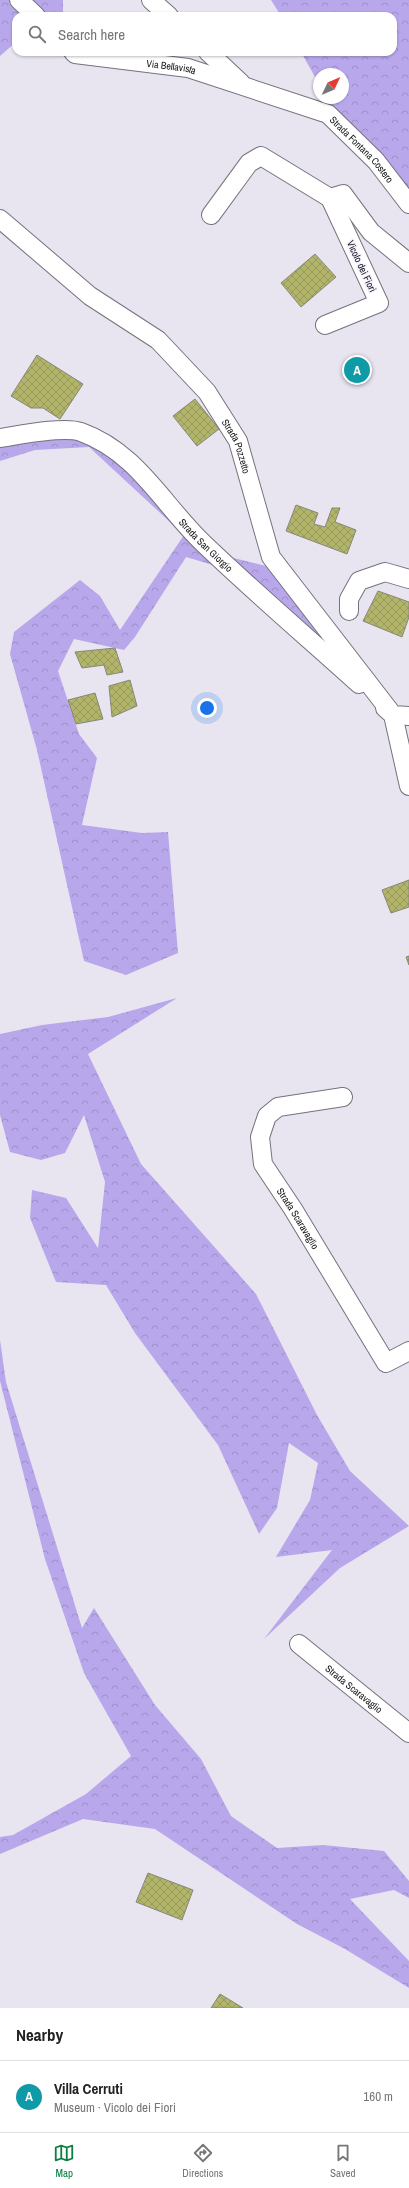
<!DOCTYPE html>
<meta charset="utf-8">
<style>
body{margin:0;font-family:"Archivo Narrow",sans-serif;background:#f2f2f2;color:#222}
.compass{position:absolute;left:313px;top:68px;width:36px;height:36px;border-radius:50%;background:#fff;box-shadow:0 1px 3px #0004;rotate:46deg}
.you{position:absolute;left:207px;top:708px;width:14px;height:14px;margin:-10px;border:3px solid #fff;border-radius:50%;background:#1a73e8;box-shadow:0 0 0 6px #1a73e833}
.badge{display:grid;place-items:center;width:26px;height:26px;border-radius:50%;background:#0b8043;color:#fff;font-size:13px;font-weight:700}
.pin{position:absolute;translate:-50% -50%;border:2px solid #fff;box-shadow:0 1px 4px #0006}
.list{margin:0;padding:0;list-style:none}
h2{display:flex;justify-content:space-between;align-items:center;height:52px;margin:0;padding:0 16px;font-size:17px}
h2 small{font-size:13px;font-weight:400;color:#767676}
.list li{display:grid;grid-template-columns:26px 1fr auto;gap:12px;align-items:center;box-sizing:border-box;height:72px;padding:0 16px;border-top:1px solid #e0e0e0}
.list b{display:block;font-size:15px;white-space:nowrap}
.list p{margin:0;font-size:13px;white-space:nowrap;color:#767676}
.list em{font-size:13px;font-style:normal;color:#767676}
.icon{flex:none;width:22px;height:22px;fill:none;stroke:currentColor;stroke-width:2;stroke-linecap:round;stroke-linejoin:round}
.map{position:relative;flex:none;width:409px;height:2008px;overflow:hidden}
.search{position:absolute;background:#fff;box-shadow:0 1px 3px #0004;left:12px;right:12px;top:12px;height:44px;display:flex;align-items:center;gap:10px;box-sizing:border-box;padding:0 14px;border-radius:12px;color:#767676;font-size:15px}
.sheet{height:124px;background:#fff}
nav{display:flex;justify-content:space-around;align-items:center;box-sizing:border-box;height:56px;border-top:1px solid #e0e0e0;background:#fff;font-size:11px;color:#767676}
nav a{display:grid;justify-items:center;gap:2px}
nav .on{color:#0b8043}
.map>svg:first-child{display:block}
.forest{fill:url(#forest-crowns)}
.building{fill:url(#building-cross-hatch);stroke:#86877c}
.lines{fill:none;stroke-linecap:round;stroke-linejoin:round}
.minor-casing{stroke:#75727d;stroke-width:20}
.minor{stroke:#fff;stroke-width:18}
.labels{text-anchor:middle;stroke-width:3;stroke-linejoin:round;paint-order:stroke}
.street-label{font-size:10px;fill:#141317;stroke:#f5f2fe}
</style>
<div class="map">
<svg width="409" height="2008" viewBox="0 0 409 2008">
<defs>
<pattern id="forest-crowns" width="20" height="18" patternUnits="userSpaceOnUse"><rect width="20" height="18" fill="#b9a7eb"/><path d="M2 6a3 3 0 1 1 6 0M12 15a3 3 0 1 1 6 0" fill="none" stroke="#9e8fc9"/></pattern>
<pattern id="building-cross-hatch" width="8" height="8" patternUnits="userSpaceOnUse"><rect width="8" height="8" fill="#b1b469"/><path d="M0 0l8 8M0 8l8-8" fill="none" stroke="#979a5a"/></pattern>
</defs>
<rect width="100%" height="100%" fill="#e8e5f1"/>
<!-- forest -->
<path class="forest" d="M0 0H63V16H16V42L0 56Z
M271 0H409V197L335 113 327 98H343V74H319V84L301 52H393V16H281Z
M75 436 116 458 205 551 270 567 334 652 357 695 213 565 186 557 135 637 124 650 74 639 58 671 79 734 97 758 82 825 142 833 168 832 178 953 126 975 84 961 37 750 10 654 14 632 80 580 100 596 120 630 184 535 89 447 35 450 0 461V448L18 440Z
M177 998 88 1054 141 1164 256 1294 317 1415 350 1471 409 1526 340 1568 264 1639 332 1550 276 1557 310 1500 318 1463 289 1443 277 1508 259 1534 218 1445 135 1333 106 1285 56 1282 30 1218 32 1190 66 1198 98 1248 105 1182 84 1115 65 1153 41 1160 10 1152 0 1115V1034L42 1025 108 1017Z
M0 1340 6 1382 82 1628 94 1608 155 1705 201 1759 231 1816 277 1848 323 1845 384 1851 409 1881V1898L394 1890 350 1899 409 1961V1988L345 1949 297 1924 155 1829 83 1819 0 1854V1837L13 1835 86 1794 131 1756 84 1673 45 1559 0 1381Z"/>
<!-- building -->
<path class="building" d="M315 254 336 277 301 307 281 283Z
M37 355 83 384 60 419 43 408H31L11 396Z
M195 399 219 429 197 446 173 416Z
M296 505 318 513 314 524 325 527 332 508H340L335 522 356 530 347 554 286 531Z
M378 591 409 602V617L402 637 363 621Z
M115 648 123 672 107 675 104 665 82 668 75 652Z
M130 680 137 706 112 717 109 686Z
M95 693 103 719 76 724 68 700Z
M409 880V907L391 913 382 890Z
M409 956V965L406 957Z
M148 1873 193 1890 182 1920 136 1902Z
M220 1994 243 2008H211Z"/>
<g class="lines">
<!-- minor casing -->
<g class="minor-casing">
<g id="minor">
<path d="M19 0 36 16"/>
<path d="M151 0 169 16"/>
<path id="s1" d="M73 52 75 54 188 68 328 114 376 161 409 204"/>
<path d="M208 52 241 83"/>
<path d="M211 215 249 163 261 156 330 198 343 194 371 232 409 263"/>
<path id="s2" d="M0 219 90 296 158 340 207 392 238 441 271 557 393 715 409 716"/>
<path d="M325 325 379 303 330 198"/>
<path id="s3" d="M0 438C20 435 63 426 81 432 137 452 163 505 203 543 254 592 307 637 359 684"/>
<path d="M349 611V599L359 581 385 572 409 579"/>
<path d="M385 708 393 715 409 786"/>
<path id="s4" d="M343 1097 278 1107 267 1116 260 1137 263 1164 293 1209 386 1363 409 1351"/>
<path id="s5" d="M299 1644 409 1733"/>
</g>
</g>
<!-- minor -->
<use href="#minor" class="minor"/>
</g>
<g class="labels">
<!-- street labels -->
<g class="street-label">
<text dy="4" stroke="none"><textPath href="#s1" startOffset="100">Via Bellavista</textPath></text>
<text dy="4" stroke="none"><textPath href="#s1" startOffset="313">Strada Fontana Costero</textPath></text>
<text transform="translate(362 266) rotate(65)" y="4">Vicolo dei Fiori</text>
<text dy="4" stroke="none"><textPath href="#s2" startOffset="333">Strada Pozzetto</textPath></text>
<text dy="4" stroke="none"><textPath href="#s3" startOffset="252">Strada San Giorgio</textPath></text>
<text dy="4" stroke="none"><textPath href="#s4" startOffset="194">Strada Scaravaglio</textPath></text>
<text dy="4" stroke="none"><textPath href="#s5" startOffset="71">Strada Scaravaglio</textPath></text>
</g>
</g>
</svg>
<svg class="compass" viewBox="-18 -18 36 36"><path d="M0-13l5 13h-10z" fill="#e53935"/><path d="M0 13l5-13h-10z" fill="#767676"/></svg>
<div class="you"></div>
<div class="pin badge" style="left:357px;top:370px;background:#0f9aa8">A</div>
<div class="search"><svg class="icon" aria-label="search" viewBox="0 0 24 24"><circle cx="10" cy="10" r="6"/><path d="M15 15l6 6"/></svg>Search here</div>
</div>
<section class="sheet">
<h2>Nearby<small></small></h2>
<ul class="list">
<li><span class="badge" style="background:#0f9aa8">A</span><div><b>Villa Cerruti</b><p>Museum · Vicolo dei Fiori</p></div><em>160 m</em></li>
</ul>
</section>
<nav>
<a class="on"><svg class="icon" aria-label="map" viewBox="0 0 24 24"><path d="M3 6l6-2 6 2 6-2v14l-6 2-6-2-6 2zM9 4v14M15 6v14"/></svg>Map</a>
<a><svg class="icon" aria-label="directions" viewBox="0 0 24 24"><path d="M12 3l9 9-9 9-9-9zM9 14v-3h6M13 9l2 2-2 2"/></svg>Directions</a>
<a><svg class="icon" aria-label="saved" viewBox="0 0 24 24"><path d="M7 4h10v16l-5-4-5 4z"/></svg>Saved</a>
</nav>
